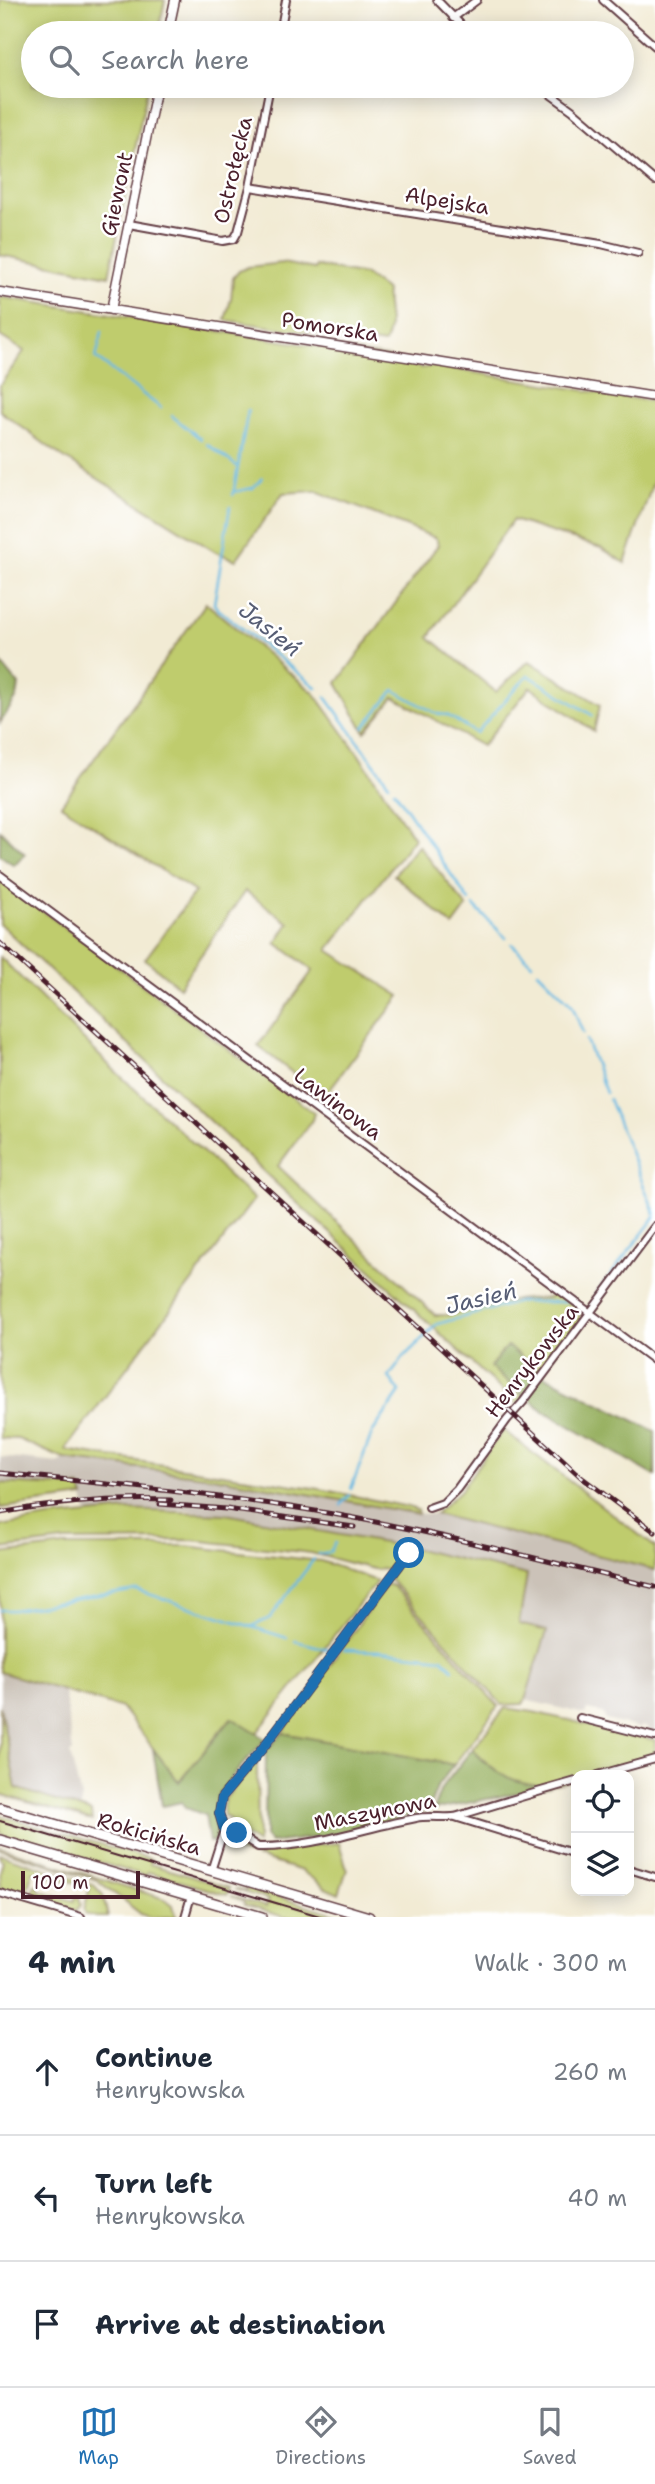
<!DOCTYPE html>
<meta charset="utf-8">
<style>
body{margin:0;font-family:"Shantell Sans",sans-serif;background:#f2f2f3;color:#1f2937}
.controls{position:absolute;right:21px;bottom:21px;display:grid;overflow:hidden;border-radius:14px;box-shadow:0 4px 18px #0003}
.controls button{width:63px;height:63px;display:grid;place-items:center;padding:0;border:0;border-bottom:2px solid #e0e1e3;background:#fff;color:#1f2937;font:35px sans-serif}
.scale{position:absolute;left:21px;bottom:18px;width:119px;box-sizing:border-box;padding-left:7px;border:4px solid #4a1f2b;border-top:0;font-size:19px;line-height:24px;white-space:nowrap;color:#4a1f2b;-webkit-text-stroke:5px #fff;paint-order:stroke}
.stop{position:absolute;width:21px;height:21px;margin:-16px;border:5px solid #1f6fb2;border-radius:50%;background:#fff}
.stop.end{background:#1f6fb2;border-color:#fff;box-shadow:0 2px 7px #0008}
.list{margin:0;padding:0;list-style:none}
h2{display:flex;justify-content:space-between;align-items:center;height:91px;margin:0;padding:0 28px;font-size:30px}
h2 small{font-size:23px;font-weight:400;color:#747a83}
.list li{display:grid;grid-template-columns:46px 1fr auto;gap:21px;align-items:center;box-sizing:border-box;height:126px;padding:0 28px;border-top:2px solid #e0e1e3}
.list b{display:block;font-size:26px;white-space:nowrap}
.list p{margin:0;font-size:23px;white-space:nowrap;color:#747a83}
.list em{font-size:23px;font-style:normal;color:#747a83}
.icon{flex:none;width:38px;height:38px;fill:none;stroke:currentColor;stroke-width:2;stroke-linecap:round;stroke-linejoin:round}
.map{position:relative;flex:none;width:655px;height:1917px;overflow:hidden}
.search{position:absolute;background:#fff;box-shadow:0 4px 18px #0003;left:21px;right:21px;top:21px;height:77px;display:flex;align-items:center;gap:18px;box-sizing:border-box;padding:0 24px;border-radius:38px;color:#747a83;font-size:26px}
.sheet{height:469px;background:#fff}
nav{display:flex;justify-content:space-around;align-items:center;box-sizing:border-box;height:98px;border-top:2px solid #e0e1e3;background:#fff;font-size:19px;color:#747a83}
nav a{display:grid;justify-items:center;gap:4px}
nav .on{color:#1f6fb2}
.map>svg:first-child{display:block}
.industrial{fill:#cbc2b8}
.green{fill:#bfcc6d;stroke:#84764c;stroke-width:2}
.forest{fill:#97b060;stroke:#706846;stroke-width:2}
.lines{fill:none;stroke-linecap:round;stroke-linejoin:round}
.stream{stroke:#67b9e2;stroke-width:2.5}
.minor-casing{stroke:#633e44;stroke-width:10}
.tertiary-casing{stroke:#633e44;stroke-width:11}
.secondary-casing{stroke:#633e44;stroke-width:12}
.minor{stroke:#fff;stroke-width:6}
.tertiary{stroke:#fff;stroke-width:8}
.secondary{stroke:#fff;stroke-width:9}
.tram{stroke:#4a1f2b;stroke-width:2}
.rail-casing{stroke:#4a1f2b;stroke-width:5}
.rail{stroke:#fff;stroke-width:2.5;stroke-dasharray:8;stroke-linecap:butt}
.route{stroke:#1f6fb2;stroke-width:9}
.labels{text-anchor:middle;stroke-width:5;stroke-linejoin:round;paint-order:stroke}
.street-label{font-size:21px;fill:#4a1f2b;stroke:#fff}
.water-label{font-size:23px;font-style:italic;fill:#565d74;stroke:#fff}
</style>
<div class="map">
<svg width="655" height="1917" viewBox="0 0 655 1917">
<rect width="100%" height="100%" fill="#fff"/>
<filter id="ink" filterUnits="userSpaceOnUse"><feTurbulence type="fractalNoise" baseFrequency=".0143" numOctaves="2"/><feDisplacementMap in="SourceGraphic" scale="14" xChannelSelector="R" yChannelSelector="G"/><feConvolveMatrix kernelMatrix="1 2 1 2 8 2 1 2 1" color-interpolation-filters="sRGB"/></filter>
<filter id="wash" filterUnits="userSpaceOnUse"><feTurbulence type="fractalNoise" baseFrequency=".00686" numOctaves="4" result="noise"/><feDisplacementMap in="SourceGraphic" scale="28" xChannelSelector="R" yChannelSelector="G"/><feGaussianBlur stdDeviation="1.57" result="paint"/><feColorMatrix in="noise" values="0 0 0 0 0 0 0 0 0 0 0 0 0 0 0 0 0 1.4 0 .05"/><feComposite in="paint" operator="in"/></filter>
<g filter="url(#wash)">
<rect width="100%" height="100%" fill="#f2ebd4"/>
<!-- industrial -->
<path class="industrial" d="M0 1457 59 1463 64 1459 212 1477 407 1513 435 1514 655 1570V1732L648 1730 647 1727 642 1726 640 1728 606 1720 603 1713 587 1710 585 1714 525 1700 547 1631 519 1625 527 1575 412 1548 290 1525 188 1510H130L87 1514 80 1487 0 1483Z
M0 1672 64 1691 73 1752 70 1753 81 1798V1808L16 1788 0 1706Z"/>
<!-- green -->
<path class="green" d="M0 0H165L158 33H33V86H148L109 276 0 255Z
M282 263 315 269 316 266 365 275 387 291C384 310 395 325 384 344L225 320 231 299 233 278 239 271 248 267Z
M0 297 387 357 421 368 435 366 655 402V477L625 563 601 548 513 520 429 637 496 692 529 661 600 705 594 731 530 687 482 746 394 697 365 732 337 683 438 545 436 538 316 491 283 493 236 560 216 552 61 456 0 411V385L24 351 0 336Z
M206 603 315 694 359 755 414 838 328 950 400 996 326 1094 294 1074 258 1046 313 970 276 943 289 923 245 891 179 987 145 959 195 892 61 805Z
M418 845 467 907 453 926 394 875Z
M0 879 314 1113 312 1120 278 1166 435 1315H448L515 1300 549 1298 552 1289 578 1309 581 1320 540 1372 507 1346 490 1367 524 1397 518 1405 280 1187 0 924Z
M0 957 113 1069 254 1199 65 1450 320 1489 408 1507 417 1510 418 1514 212 1477 64 1459 18 1439 0 1438Z
M503 1430 655 1547V1570L435 1514 460 1491Z
M0 1483 80 1487 84 1497 0 1508Z
M129 1510 226 1514 412 1548 527 1575 519 1624 547 1631 525 1700 523 1704 502 1705 388 1577 393 1570 373 1569 311 1553 192 1540 65 1541 0 1549V1526L48 1518Z
M64 1546H185L321 1561 377 1581 256 1734 231 1718 179 1782 122 1708 0 1672V1554Z
M387 1584 393 1586 498 1706 454 1765 282 1733Z
M0 1706 16 1788 91 1812 92 1821 0 1794Z
M505 1708 533 1712 655 1740V1757L590 1775H576V1779C528 1793 506 1785 472 1749Z
M257 1761 258 1844 233 1828 230 1819 224 1816 223 1807 225 1799Z
M0 1815 151 1859 150 1864 229 1888 227 1895 148 1872 146 1876 0 1834Z
M233 1835 252 1848 260 1850 258 1858 232 1850 225 1845V1837Z
M339 1843 347 1869 339 1894 325 1888 302 1871 260 1858 262 1850Z
M0 1847 165 1899 173 1905 176 1917H149L141 1914 97 1880 0 1849Z
M0 1854 93 1884 103 1895 108 1917H96L86 1914 84 1910 90 1887 33 1871 25 1896 1 1889 0 1872 3 1860 0 1859Z
M235 1884 342 1916 346 1917H284L244 1905V1901L231 1896 266 1907 269 1900 234 1889 246 1891 247 1888Z
M35 1885H39L38 1890 74 1901 76 1896 79 1897 81 1905 76 1911 33 1898 30 1895Z"/>
<!-- forest -->
<path class="forest" d="M0 662 19 685 17 697 0 723Z
M0 830 25 854 14 865 0 855Z
M507 1346 547 1377 655 1431V1476L544 1411 490 1367Z
M232 1718 265 1739C254 1753 220 1787 216 1802 212 1815 221 1829 214 1841L209 1842 205 1815 186 1808 182 1802 162 1806 153 1749 179 1782Z
M282 1733 454 1765 438 1785 428 1811 334 1835 270 1843 265 1837 266 1751Z
M472 1749C498 1776 513 1784 551 1786L433 1810 441 1789Z"/>
<g class="lines">
<!-- stream -->
<path class="stream" d="M102 332 96 358 161 408
M172 416 201 439
M207 444 238 467 233 495
M238 467 248 410
M233 492 253 488 262 478
M230 507 214 604 218 609 317 688
M326 697 389 784
M364 727 394 690 437 714 447 715 476 733 528 675 592 715
M394 790 469 901
M474 906 506 938
M512 944 532 964
M538 971 572 1005 583 1033
M586 1040 606 1093
M609 1099 655 1214
M596 1294 655 1217
M351 1489 372 1433 400 1392 389 1377 404 1357 437 1324 519 1302H565
M341 1505 349 1495
M318 1554 330 1552 335 1543
M0 1610H13L136 1590 287 1638
M251 1627 270 1618 314 1559
M295 1641 328 1649
M344 1650 381 1651 442 1658 453 1669"/>
</g>
</g>
<g filter="url(#ink)">
<g class="lines">
<!-- minor casing -->
<g class="minor-casing">
<path id="minor" d="M437 0 469 33
M603 0 655 46
M453 18 477 0
M280 33 286 0
M539 86 572 110 655 181
M250 187 601 244 638 253
M129 224 223 241 234 239 238 232 250 187 270 86
M0 875 655 1361
M429 1508 443 1503 457 1489 507 1420 523 1402 655 1226
M580 1718 655 1737
M598 1775 655 1759
M455 1817 576 1854
M224 1830H232L258 1847C312 1848 363 1828 416 1818 429 1815 448 1819 458 1816 497 1804 537 1792 576 1781
M224 1830 219 1813 222 1797 262 1749 409 1553
M629 1869 655 1877
M211 1871 224 1830
M0 1893 81 1917
M185 1917 191 1896"/>
</g>
<!-- tertiary casing -->
<g class="tertiary-casing">
<path id="tertiary" d="M168 33 175 0
M0 292 655 397
M111 310 157 86"/>
</g>
<!-- secondary casing -->
<g class="secondary-casing">
<path id="secondary" d="M0 1808 369 1917
M0 1840 262 1917"/>
</g>
<!-- minor -->
<use href="#minor" class="minor"/>
<!-- tertiary -->
<use href="#tertiary" class="tertiary"/>
<!-- secondary -->
<use href="#secondary" class="secondary"/>
<!-- tram -->
<path class="tram" d="M0 1821 323 1917"/>
<!-- rail casing -->
<g class="rail-casing">
<path id="rail" d="M0 943 581 1477 655 1532
M0 1473C111 1484 223 1495 333 1514 441 1533 548 1562 655 1587
M160 1504 226 1509 354 1527
M0 1513C57 1502 113 1498 171 1500"/>
</g>
<!-- rail -->
<use href="#rail" class="rail"/>
</g>
</g>
<g class="lines" filter="url(#ink)">
<!-- route -->
<path class="route" d="M237 1833 232 1830H224L219 1813 222 1797 262 1749 409 1553"/>
</g>
<g class="labels">
<!-- street labels -->
<g class="street-label">
<text transform="translate(233 170) rotate(-77)" y="7">Ostrołęcka</text>
<text transform="translate(117 194) rotate(-78)" y="7">Giewont</text>
<text transform="translate(447 201) rotate(9)" y="7">Alpejska</text>
<text transform="translate(330 327) rotate(9)" y="7">Pomorska</text>
<text transform="translate(338 1104) rotate(37)" y="7">Lawinowa</text>
<text transform="translate(532 1361) rotate(-52)" y="7">Henrykowska</text>
<text transform="translate(375 1812) rotate(-11)" y="7">Maszynowa</text>
<text transform="translate(149 1834) rotate(16)" y="7">Rokicińska</text>
</g>
<!-- water labels -->
<g class="water-label">
<text transform="translate(270 629) rotate(39)" y="8">Jasień</text>
<text transform="translate(481 1298) rotate(-13)" y="8">Jasień</text>
</g>
</g>
</svg>
<div class="controls">
<button><svg class="icon" aria-label="locate" viewBox="0 0 24 24"><circle cx="12" cy="12" r="6"/><path d="M12 2v4M12 18v4M2 12h4M18 12h4"/></svg></button>
<button><svg class="icon" aria-label="layers" viewBox="0 0 24 24"><path d="M12 4l9 5-9 5-9-5zM3 14l9 5 9-5"/></svg></button>
</div>
<div class="scale">100 m</div>
<div class="stop" style="left:409px;top:1553px"></div>
<div class="stop end" style="left:237px;top:1833px"></div>
<div class="search"><svg class="icon" aria-label="search" viewBox="0 0 24 24"><circle cx="10" cy="10" r="6"/><path d="M15 15l6 6"/></svg>Search here</div>
</div>
<section class="sheet">
<h2>4 min<small>Walk · 300 m</small></h2>
<ul class="list">
<li><svg class="icon" aria-label="ahead" viewBox="0 0 24 24"><path d="M12 20V5M6 11l6-6 6 6"/></svg><div><b>Continue</b><p>Henrykowska</p></div><em>260 m</em></li>
<li><svg class="icon" aria-label="left" viewBox="0 0 24 24"><path d="M17 20v-9H6M10 6l-5 5 5 5"/></svg><div><b>Turn left</b><p>Henrykowska</p></div><em>40 m</em></li>
<li><svg class="icon" aria-label="arrive" viewBox="0 0 24 24"><path d="M6 21V4h12l-3 4 3 4H6"/></svg><div><b>Arrive at destination</b></div></li>
</ul>
</section>
<nav>
<a class="on"><svg class="icon" aria-label="map" viewBox="0 0 24 24"><path d="M3 6l6-2 6 2 6-2v14l-6 2-6-2-6 2zM9 4v14M15 6v14"/></svg>Map</a>
<a><svg class="icon" aria-label="directions" viewBox="0 0 24 24"><path d="M12 3l9 9-9 9-9-9zM9 14v-3h6M13 9l2 2-2 2"/></svg>Directions</a>
<a><svg class="icon" aria-label="saved" viewBox="0 0 24 24"><path d="M7 4h10v16l-5-4-5 4z"/></svg>Saved</a>
</nav>
